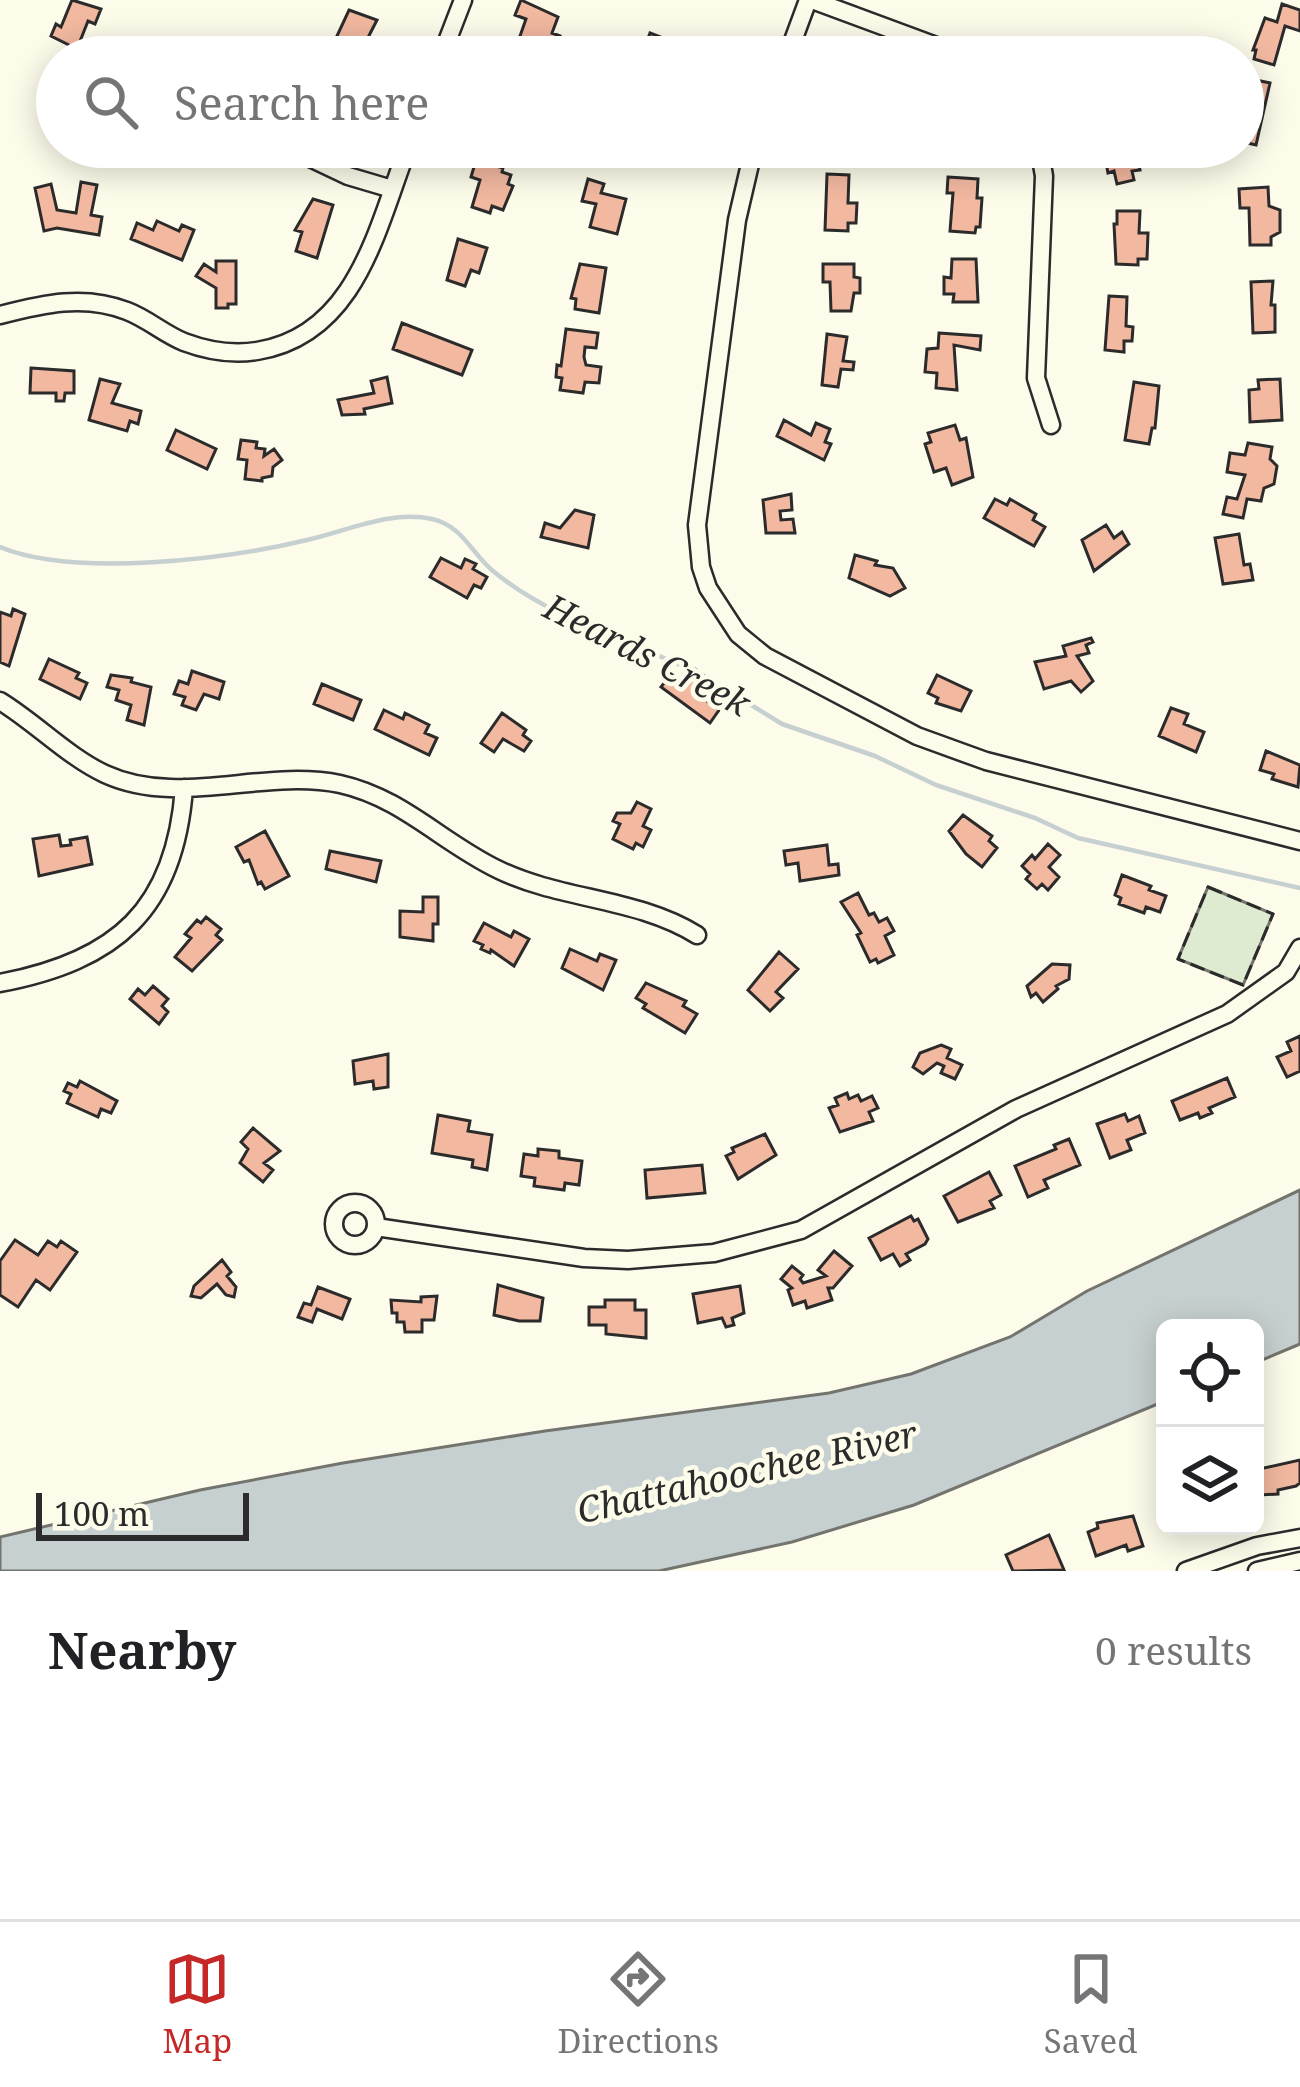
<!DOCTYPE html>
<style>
body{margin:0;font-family:"Noto Serif",serif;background:#f6f6f6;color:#202124}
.controls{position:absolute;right:36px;bottom:36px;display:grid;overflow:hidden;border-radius:18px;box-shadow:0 6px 30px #0003}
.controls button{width:108px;height:108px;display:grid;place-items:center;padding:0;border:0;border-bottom:3px solid #e0e0e0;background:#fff;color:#202124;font:60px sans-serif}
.scale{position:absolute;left:36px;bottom:30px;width:213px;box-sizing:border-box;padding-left:12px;border:6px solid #2b2b2b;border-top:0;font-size:33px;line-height:42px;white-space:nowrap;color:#2b2b2b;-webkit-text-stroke:9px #fdfbea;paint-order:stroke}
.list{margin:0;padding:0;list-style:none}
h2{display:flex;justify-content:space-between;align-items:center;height:156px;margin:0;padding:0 48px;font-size:51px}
h2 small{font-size:39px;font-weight:400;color:#757577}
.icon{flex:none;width:66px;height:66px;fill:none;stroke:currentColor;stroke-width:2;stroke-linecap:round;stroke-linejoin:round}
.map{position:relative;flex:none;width:1300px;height:1571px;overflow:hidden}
.search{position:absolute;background:#fff;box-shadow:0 6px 30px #0003;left:36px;right:36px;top:36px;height:132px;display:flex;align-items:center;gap:30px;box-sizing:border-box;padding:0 42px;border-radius:66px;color:#757577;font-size:45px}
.sheet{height:348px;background:#fff}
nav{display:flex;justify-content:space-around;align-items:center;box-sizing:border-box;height:168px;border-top:3px solid #e0e0e0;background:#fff;font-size:33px;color:#757577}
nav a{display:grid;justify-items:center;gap:6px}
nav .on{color:#c62828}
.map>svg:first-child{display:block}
.green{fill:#deebd1;stroke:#74746e;stroke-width:3}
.water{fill:#c7d0d0;stroke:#74746e;stroke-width:3}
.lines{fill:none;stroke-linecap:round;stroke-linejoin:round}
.stream{stroke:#c7d0d0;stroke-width:4.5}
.building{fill:#f2b8a0;stroke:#2b2b2b;stroke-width:3}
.minor-casing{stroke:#2b2b2b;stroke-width:21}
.minor{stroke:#fdfbea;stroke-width:16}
.fence{stroke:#2b2b2b;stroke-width:3;stroke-dasharray:15 6;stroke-linecap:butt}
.labels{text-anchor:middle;stroke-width:9;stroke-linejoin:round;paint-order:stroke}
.water-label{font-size:36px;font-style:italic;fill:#2b2b2b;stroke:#fdfbea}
</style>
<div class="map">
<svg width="1300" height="1571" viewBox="0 0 1300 1571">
<rect width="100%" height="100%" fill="#fdfbea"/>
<!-- green -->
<path class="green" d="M1208 887 1273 914 1243 985 1178 959Z"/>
<!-- water -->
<path class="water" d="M1300 1190V1344L1255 1363V1328H1165V1401L914 1505 792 1542 659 1571H0V1537L200 1490 343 1463 545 1431 829 1393 911 1374 1010 1337 1087 1291Z"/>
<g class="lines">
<!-- stream -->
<path class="stream" d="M0 547C76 578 228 559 307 540 347 531 391 510 432 519 463 526 471 553 493 571 552 620 630 640 697 673
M715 688 729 699 748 703 782 724 875 756 936 785 1035 818 1078 838 1300 888"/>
</g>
<!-- building -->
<path class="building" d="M72 0 101 9 95 24 88 21 77 49 51 36 56 24 61 27Z
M521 0 558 17 552 33 560 36 555 50 547 47 543 57 513 56 526 19 515 15Z
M1282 4 1300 10V31L1285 26 1274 65 1254 59 1256 50H1253L1265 18 1277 22Z
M349 10 377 20 358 57 330 51Z
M650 33 671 41 665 57H631L634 49 643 52Z
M1251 79 1270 83 1256 145 1243 142V113Z
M1103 147 1136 150 1140 170 1132 171 1134 180 1117 184 1114 171 1108 173Z
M476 160 503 168 502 172 511 175 508 184 513 186 503 210 492 206 490 213 472 207 480 180 471 177Z
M827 174 849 175 848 203H857L856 223H848V231L825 230Z
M948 177 978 179 977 198H982L980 227H976L975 233 950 231 953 193H947Z
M588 179 604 184 601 193 626 199 617 234 590 227 596 204 582 201Z
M81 182 97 185 91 215 102 217 99 235 57 228 44 231 35 188 51 184 57 210 76 213Z
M1268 187 1269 206 1280 210V232L1271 237V245H1250L1249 208H1240L1239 189Z
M313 199 333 205 317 258 296 251 302 232 295 230Z
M1117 211H1140L1139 233H1148L1147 259H1138V265L1116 264 1114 224H1117Z
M157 221 179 231 182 225 194 230 182 260 131 239 137 223 153 230Z
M458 239 487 248 479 273 471 270 465 286 447 280Z
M952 259H976L978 302H953L954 294H944V277L951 278Z
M216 261H236V304H228V308H216V288L196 276 204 264 216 272Z
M580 264 606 268 599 313 575 309 576 299 571 298Z
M823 264H854V277L860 278V293H854L851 311H831L830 282H823Z
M1273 281 1271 305H1275V332L1253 333 1251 282Z
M1109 296 1127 297 1126 326 1133 327 1132 341H1124V352L1105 350Z
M402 323 472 350 462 375 393 349Z
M566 329 598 333 596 348 585 347 584 357 586 365 601 367 599 383 585 382 583 393 560 390 562 378 556 377 557 365 561 366Z
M939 333 981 336 980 350 954 345 957 390 936 388 937 373 925 372 927 349 938 348Z
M827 334 847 337 843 361 854 362 853 370 841 369 838 387 822 385Z
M31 368 74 371V393H65L64 401H56V393H30Z
M387 377 392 403 364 409 365 414 342 415 338 400 374 393 371 381Z
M100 379 120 384 112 403 141 411 138 424 130 421 127 431 89 420Z
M1280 379 1282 420 1250 422 1249 390 1259 389 1258 380Z
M1134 382 1159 386 1155 428H1152L1149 444 1125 440Z
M784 420 811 435 816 423 830 429 825 442 831 444 824 460 777 436Z
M955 425 960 440 966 438 973 477 952 485 946 468 934 472 925 444 931 442 928 433Z
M176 430 216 449 207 469 167 450Z
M241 440 257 442 256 448 265 449 264 456 274 449 282 460 273 467 272 476 262 478V481L245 479 247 460 238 459Z
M1248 443 1272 447 1270 459 1277 466 1274 484 1264 488 1261 501 1247 499 1243 518 1223 514 1227 497 1237 499 1245 475 1227 472 1230 453 1245 455Z
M791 494 792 510 780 511 781 520 793 519 795 533H766L763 500Z
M995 499 1007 505 1010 499 1036 514 1033 520 1045 527 1034 546 984 518Z
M575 510 594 515 588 548 541 537 545 523 560 528Z
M1106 525 1114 538 1122 532 1129 544 1094 571 1082 540Z
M1239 534 1244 565 1250 564 1253 580 1223 584 1215 538Z
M855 555 877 561 875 565 893 568 905 588 890 596 849 578Z
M441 558 461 568 465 559 476 564 473 569 487 577 481 588 474 585 467 598 430 577Z
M13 609 25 614 9 666 0 662V612L11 616Z
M1091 638 1093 642 1086 645 1089 653 1077 656 1093 681 1081 692 1071 681 1044 689 1035 662 1066 656 1063 646Z
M49 659 79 673 76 678 87 683 80 699 40 679Z
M695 669 719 687 708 702 719 710 710 723 661 687 671 674 685 683Z
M192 671 224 682 219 699 204 694 196 710 182 705 185 697 174 694 179 681 188 684Z
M111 675 132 678 131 682 151 687 144 725 127 720 131 705 116 700 119 690 107 687Z
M937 675 971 691 961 711 936 703 938 698 928 693Z
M322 684 361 700 353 720 314 704Z
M1171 708 1188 714 1184 724 1204 732 1196 752 1159 736Z
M384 710 403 719 405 713 429 725 425 733 437 738 429 755 375 729Z
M502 713 526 730 523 735 531 741 524 751 503 739 494 752 481 743Z
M1266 751 1300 765 1298 787 1272 779 1274 774 1260 770Z
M637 802 651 809 643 826 651 830 643 847 636 843 633 849 613 839 620 824 613 821 617 813H631Z
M963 815 992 836 989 841 997 848 982 867 966 854 949 831Z
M265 831 289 876 265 889 261 882 258 884 249 860 244 862 236 847Z
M59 835 61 846 71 845 70 840 87 837 92 864 39 876 33 839Z
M1048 844 1060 855 1049 867 1059 877 1048 890 1042 884 1037 889 1026 879 1030 874 1022 866 1032 855 1035 859Z
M827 845 829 865 838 864 839 875 800 881 798 863 786 865 784 851Z
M330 851 381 861 376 882 326 869Z
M1122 875 1151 886 1149 890 1166 896 1160 912 1146 907 1144 913 1119 904 1121 898 1115 895Z
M858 893 869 915 874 913 879 922 887 918 894 931 885 936 894 955 878 963 876 959 870 962 857 935 861 933 841 902Z
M423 897H438V924H433V941L400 937V911L423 912Z
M206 917 221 929 216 935 222 940 192 971 175 957 191 938 185 934 197 920 201 923Z
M484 923 511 937 514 931 529 939 514 966 491 950 490 953 481 949 483 945 474 941Z
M570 949 597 961 600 954 616 960 603 990 562 968Z
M779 952 798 969 776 992 783 998 770 1011 748 990Z
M1052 964 1070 965 1069 979 1056 986 1058 989 1043 1002 1036 993 1031 997 1027 986Z
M646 983 686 1001 683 1006 697 1014 685 1033 643 1008 646 1004 636 998Z
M153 986 168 999 162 1006 168 1012 159 1024 130 999 138 989 145 995Z
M1300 1036V1071L1287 1077 1277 1057 1291 1051 1287 1042Z
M941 1045 951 1049 947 1058 962 1065 955 1079 941 1073 944 1066 937 1063 923 1074 913 1067 920 1053Z
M388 1054V1087L374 1089 373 1081 355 1084 353 1061Z
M1227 1078 1235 1097 1209 1108 1212 1113 1200 1118 1198 1113 1180 1120 1172 1101Z
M80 1081 117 1101 111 1113 101 1109 98 1117 67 1103 71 1094 64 1091 68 1083 77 1087Z
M847 1093 849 1099 858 1095 861 1101 872 1096 878 1108 869 1112 873 1121 840 1132 829 1108 838 1105 835 1098Z
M1125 1114 1128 1121 1139 1116 1145 1133 1127 1140 1131 1150 1110 1158 1097 1124Z
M438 1115 470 1121 468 1131 492 1135 487 1170 472 1167 473 1160 432 1153Z
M253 1128 280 1151 264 1163 273 1170 263 1182 240 1163 248 1149 241 1142Z
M765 1134 776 1155 738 1179 726 1156 734 1152 732 1148Z
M1069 1139 1080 1165 1044 1180 1048 1188 1028 1197 1015 1166 1056 1149 1054 1145Z
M538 1149 559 1151V1158L582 1161 579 1185 565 1183 564 1190 534 1186 535 1178 521 1176 524 1154 538 1156Z
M702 1165 705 1193 647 1198 645 1170Z
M989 1172 1001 1195 990 1201 994 1208 958 1222 944 1196Z
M911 1216 914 1221 918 1219 928 1239 925 1244 906 1254 910 1260 900 1266 893 1254 881 1260 869 1238Z
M15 1240 38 1255 48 1241 57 1247 61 1241 77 1252 50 1290 36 1280 18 1307 0 1295V1261Z
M834 1251 852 1266 833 1288H828L832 1300 807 1308 805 1301 793 1305 788 1290 792 1288 781 1279 792 1266 803 1275 800 1279 803 1283 826 1276 818 1270Z
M222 1260 231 1272 227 1276 236 1287 234 1297 226 1295 217 1284 201 1298 191 1296 194 1286Z
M498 1285 543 1298 540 1321H519L494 1315Z
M740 1286 744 1313 732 1318 734 1325 726 1327 722 1318 698 1323 693 1294Z
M318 1287 350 1299 342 1319 317 1309 312 1322 298 1317 304 1303 311 1305Z
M437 1296 434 1320H422V1332H405L404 1322H397V1313H392L391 1300 421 1302V1297Z
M605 1300H635V1310H646V1338L606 1334V1325H589V1307H605Z
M1300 1460V1483L1296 1486 1278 1490V1494L1260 1495 1255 1470Z
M1133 1516 1143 1546 1128 1551 1126 1545 1096 1556 1088 1532 1098 1528 1097 1523Z
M1049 1535 1064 1570 1013 1571 1006 1555Z"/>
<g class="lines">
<!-- minor casing -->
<g class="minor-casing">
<path id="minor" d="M812 0 966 57
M441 57 463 0
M787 57 808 0
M287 147 348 176 392 189
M754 147 737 220 697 525 701 567 708 588 738 634 765 656 917 736 986 761 1300 841
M1039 147 1044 176 1036 378 1051 425
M0 315C43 304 84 294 127 311 148 319 164 334 184 342 208 351 232 355 257 351 357 335 377 227 408 147
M0 701C36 723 67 756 105 774 179 808 263 768 340 784 403 798 442 843 499 870 561 900 638 898 697 935
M0 983C116 961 175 910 184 788
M334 1224a21 21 0 1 1 42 0a21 21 0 1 1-42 0Z
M376 1227 584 1258 628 1260 714 1253 801 1230 1016 1109 1227 1014 1286 972 1300 948
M1186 1571 1257 1546 1300 1538
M1257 1571 1300 1561"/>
</g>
<!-- minor -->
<use href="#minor" class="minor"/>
<!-- fence -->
<path class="fence" d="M1208 887 1273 914 1243 985 1178 959Z"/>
</g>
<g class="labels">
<!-- water labels -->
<g class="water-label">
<text transform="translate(647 655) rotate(27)" y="13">Heards Creek</text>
<text transform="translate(747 1472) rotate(-13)" y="13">Chattahoochee River</text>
</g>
</g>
</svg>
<div class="controls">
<button><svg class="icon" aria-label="locate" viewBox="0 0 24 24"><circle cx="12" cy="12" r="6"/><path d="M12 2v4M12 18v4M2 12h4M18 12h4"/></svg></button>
<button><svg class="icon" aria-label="layers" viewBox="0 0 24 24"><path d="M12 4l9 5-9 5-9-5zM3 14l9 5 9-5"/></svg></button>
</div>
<div class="scale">100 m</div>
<div class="search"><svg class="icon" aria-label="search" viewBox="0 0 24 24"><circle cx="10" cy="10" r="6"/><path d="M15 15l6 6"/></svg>Search here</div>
</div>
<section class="sheet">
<h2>Nearby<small>0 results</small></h2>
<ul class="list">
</ul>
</section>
<nav>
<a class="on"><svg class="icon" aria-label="map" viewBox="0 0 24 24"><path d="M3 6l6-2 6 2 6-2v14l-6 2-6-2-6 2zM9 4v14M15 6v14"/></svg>Map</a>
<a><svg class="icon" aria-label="directions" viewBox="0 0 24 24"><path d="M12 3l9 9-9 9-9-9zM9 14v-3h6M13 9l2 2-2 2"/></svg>Directions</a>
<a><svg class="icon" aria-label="saved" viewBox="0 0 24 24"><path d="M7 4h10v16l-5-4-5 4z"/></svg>Saved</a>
</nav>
